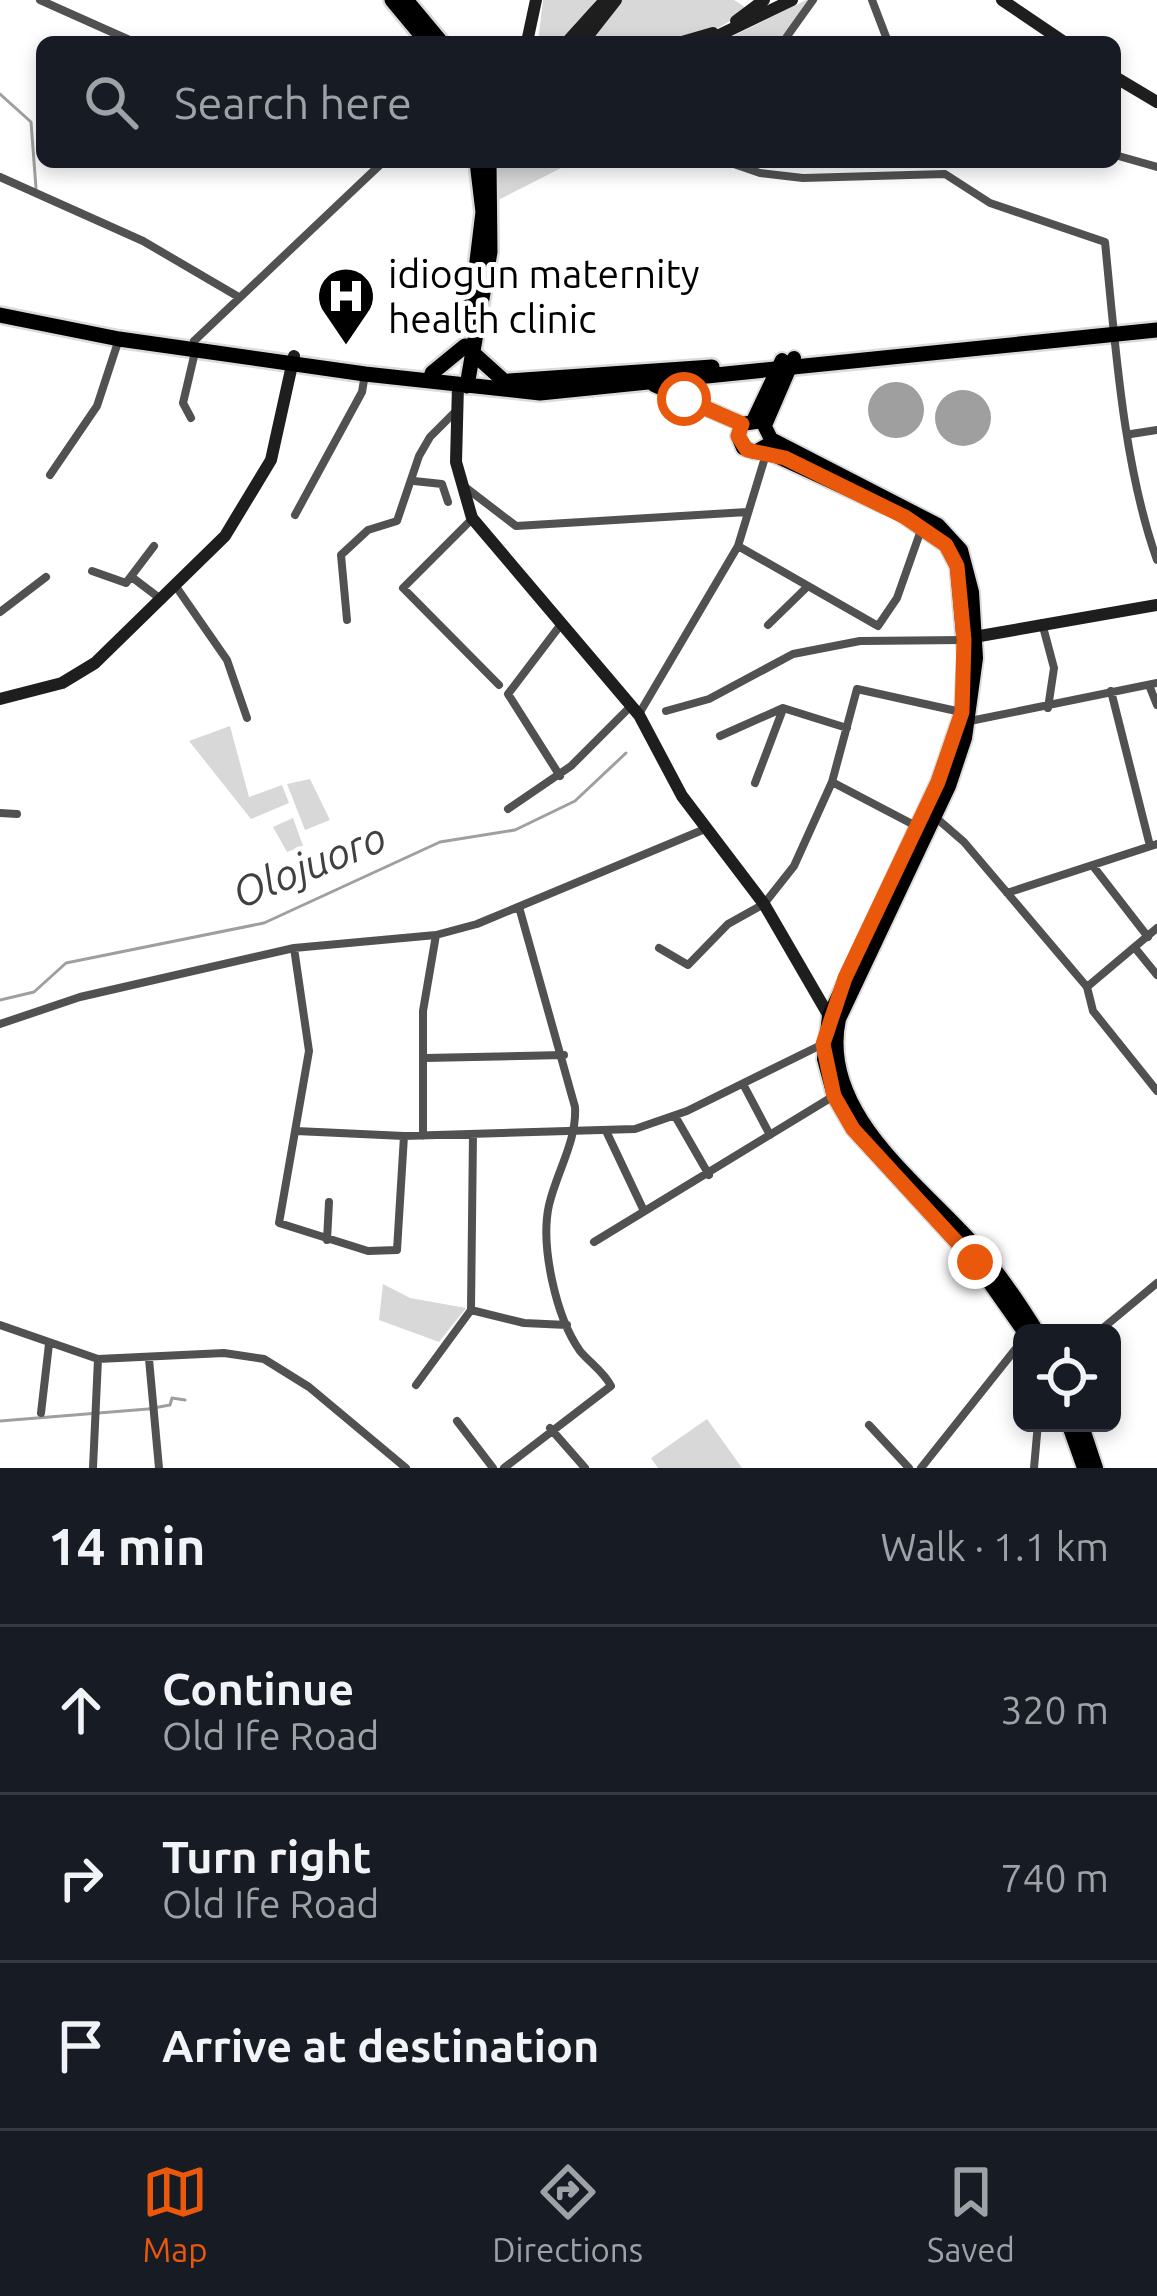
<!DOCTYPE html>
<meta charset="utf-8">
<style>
body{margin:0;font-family:Ubuntu,sans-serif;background:#242831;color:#f1f3f6}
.controls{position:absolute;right:36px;bottom:36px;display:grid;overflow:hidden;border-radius:18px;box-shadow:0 6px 18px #0003}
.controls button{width:108px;height:108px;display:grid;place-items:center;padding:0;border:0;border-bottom:3px solid #363941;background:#171b24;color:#f1f3f6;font:60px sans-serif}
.stop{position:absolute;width:36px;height:36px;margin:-27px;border:9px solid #ea580c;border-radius:50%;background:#fff}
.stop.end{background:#ea580c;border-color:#fff;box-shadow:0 3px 12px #0008}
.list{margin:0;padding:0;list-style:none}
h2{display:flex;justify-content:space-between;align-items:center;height:156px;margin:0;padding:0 48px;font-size:51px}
h2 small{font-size:39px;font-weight:400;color:#9ea1a6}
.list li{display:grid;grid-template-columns:78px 1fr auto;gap:36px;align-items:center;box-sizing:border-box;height:168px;padding:0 48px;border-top:3px solid #363941}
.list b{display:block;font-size:45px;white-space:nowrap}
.list p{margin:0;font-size:39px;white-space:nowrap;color:#9ea1a6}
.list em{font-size:39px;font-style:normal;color:#9ea1a6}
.icon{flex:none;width:66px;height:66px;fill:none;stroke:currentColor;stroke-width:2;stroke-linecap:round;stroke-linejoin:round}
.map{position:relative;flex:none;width:1157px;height:1468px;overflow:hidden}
.search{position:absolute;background:#171b24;box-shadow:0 6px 18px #0003;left:36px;right:36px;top:36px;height:132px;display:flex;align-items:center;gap:30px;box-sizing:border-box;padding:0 42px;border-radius:18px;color:#9ea1a6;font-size:45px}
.sheet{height:660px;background:#171b24}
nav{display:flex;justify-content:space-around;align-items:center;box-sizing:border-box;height:168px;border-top:3px solid #363941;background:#171b24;font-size:33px;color:#9ea1a6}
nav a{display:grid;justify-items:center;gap:6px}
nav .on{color:#ea580c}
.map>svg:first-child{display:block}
.green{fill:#d8d8d8}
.water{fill:#9f9f9f}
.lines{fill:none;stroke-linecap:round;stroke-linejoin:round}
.stream{stroke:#9f9f9f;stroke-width:3}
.primary-casing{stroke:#dbdbdb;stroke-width:18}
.highway-casing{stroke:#dbdbdb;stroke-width:20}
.street{stroke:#515151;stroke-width:8}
.secondary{stroke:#1e1e1e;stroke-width:12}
.primary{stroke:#000;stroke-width:14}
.highway{stroke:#000;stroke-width:15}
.route{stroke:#ea580c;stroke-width:15}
.labels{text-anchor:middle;stroke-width:10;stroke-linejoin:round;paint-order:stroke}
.poi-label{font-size:39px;fill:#000;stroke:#fff;text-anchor:start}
.water-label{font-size:42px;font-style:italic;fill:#404040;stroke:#fff}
</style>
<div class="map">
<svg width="1157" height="1468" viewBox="0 0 1157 1468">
<rect width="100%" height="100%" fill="#fff"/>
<!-- green -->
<path class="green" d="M543 0H596L565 42H538Z
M621 0H734L745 7C708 50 642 42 590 42Z
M806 0H811L777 42H721Z
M484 162H573L490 204Z
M230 726 249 797 282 785 289 803 251 819 189 741Z
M310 779 330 820 305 830 287 784Z
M293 818 303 846 287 852 273 827Z
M383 1284 410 1298 466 1308 439 1342 379 1320Z
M707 1419 742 1468H658L651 1458Z"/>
<!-- water -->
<path class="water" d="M868 410a28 28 0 1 1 56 0a28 28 0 1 1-56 0Z
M935 418a28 28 0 1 1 56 0a28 28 0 1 1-56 0Z"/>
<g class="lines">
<!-- stream -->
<path class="stream" d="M0 94 31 122 36 188
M0 1000 34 992 66 963 264 923 440 842 515 830 575 801 626 753
M0 1421 148 1409 170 1405 172 1398 185 1400"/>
<!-- primary casing -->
<g class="primary-casing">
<path id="primary" d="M654 385 742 424 762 421 771 439 938 525 961 550 972 592 976 658 965 738 949 786 839 1019C818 1117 929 1189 984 1256 1004 1280 1022 1307 1038 1333
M754 419 782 360
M766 423 794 358
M742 424 738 436 743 448 755 452 769 444
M763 450 884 506
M904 516 946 545 957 566 965 656 962 712 938 782 829 1016 824 1059 834 1096 853 1129 975 1262 1025 1333
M1068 1423 1084 1468
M1081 1423 1096 1468"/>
</g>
<!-- highway casing -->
<g class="highway-casing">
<path id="highway" d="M392 0 427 42
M406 0 441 42
M0 315 119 339 365 374 540 393 1157 330
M469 326 483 212 477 162
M473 353 504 381
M432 373 465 346
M509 381 712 367
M467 386 490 252 489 162"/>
</g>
<!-- street -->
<path class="street" d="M40 0 134 42
M872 0 888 42
M783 42 813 0
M1115 155 1157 167
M728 162 760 173 803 178 945 174 990 203 1105 242C1115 342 1123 465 1157 560
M0 177 143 241 237 296
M194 341 383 162
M191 418 183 403 195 352
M1131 434 1157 430
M50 475 97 406 119 339
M414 481 442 484 448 502
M465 487 516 526 747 512
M295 515 362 392 365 374
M472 519 403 588 499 685
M738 546 878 626 897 598 921 530
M92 571 126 583 154 546
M133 578 162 600
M177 588 227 660 247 718
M0 612 46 577
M347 620 341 555 368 530 397 521 419 456 430 437 457 410
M1042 623 1054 668 1048 708
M768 625 807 587
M1149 685 1157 705
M1111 691 1150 846
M666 711 709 699 793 654 860 641 963 640
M639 714 738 546 767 451
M970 721 1157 683
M720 736 783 708 847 728
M560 776 508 694 562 623
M832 782 916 826
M755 783 783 709
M508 809 571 766 630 707
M0 813 17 814
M934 816 964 842 1087 987 1093 1011 1157 1091
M1093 866 1148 937
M1007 893 1157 844
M294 948 309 1051 279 1223 368 1251 397 1250 404 1136
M659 948 688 965 728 924 764 904 794 866 832 782 857 689 961 712
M1135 948 1157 975
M1087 987 1157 928
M0 1024 80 997 294 948 436 935 477 924 705 829
M425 1058 564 1055
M743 1084 770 1135
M675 1116 709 1175
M296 1131 404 1136 635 1129 687 1111 823 1044
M607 1133 644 1211
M423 1136V1011L436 935
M327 1240 329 1202
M594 1242 832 1097
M471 1310 524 1323 567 1325
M0 1325 98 1359 224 1353 264 1359 309 1387 406 1468
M1097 1333 1157 1283
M149 1359 159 1468
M416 1385 471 1310 473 1134
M41 1413 49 1344
M457 1421 493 1468
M869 1425 909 1468
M550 1428 585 1468
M93 1468 98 1359
M504 1468 611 1386C604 1372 590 1363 580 1351 556 1317 540 1246 549 1205 557 1171 577 1141 575 1107L519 907
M921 1468 1022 1341
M1034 1468 1038 1423"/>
<!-- secondary -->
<path class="secondary" d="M1002 0 1064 42
M736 21 764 0
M527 42 536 0
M567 42 605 0
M583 42 616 0
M682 42 713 33
M705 42 792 0
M1115 77 1157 102
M458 385 456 462 472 518 639 715 682 796 764 904 829 1016
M974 637 1157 605
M0 699 62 683 95 663 225 536 271 460 294 356"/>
<!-- primary -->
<use href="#primary" class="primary"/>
<!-- highway -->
<use href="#highway" class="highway"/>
</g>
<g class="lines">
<!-- route -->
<path class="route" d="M684 399 742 424 738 436 747 450 785 458 905 517 946 545 957 566 964 640 962 712 938 782 845 978 823 1044 834 1096 853 1129 975 1262"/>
</g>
<!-- icons -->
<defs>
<g id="hospital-pin" transform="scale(3)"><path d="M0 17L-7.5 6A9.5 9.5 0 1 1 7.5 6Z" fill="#000" stroke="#fff"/><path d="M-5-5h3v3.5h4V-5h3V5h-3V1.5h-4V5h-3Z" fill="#fff"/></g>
</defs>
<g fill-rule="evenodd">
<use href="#hospital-pin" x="346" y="296"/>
</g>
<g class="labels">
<!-- poi labels -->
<g class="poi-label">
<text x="388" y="288">idiogun maternity<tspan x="388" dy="45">health clinic</tspan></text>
</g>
<!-- water labels -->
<g class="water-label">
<text transform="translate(309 865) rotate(-22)" y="15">Olojuoro</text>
</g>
</g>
</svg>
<div class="controls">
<button><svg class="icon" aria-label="locate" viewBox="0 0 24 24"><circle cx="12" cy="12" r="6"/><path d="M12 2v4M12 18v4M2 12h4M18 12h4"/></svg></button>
</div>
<div class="stop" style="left:684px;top:399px"></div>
<div class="stop end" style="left:975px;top:1262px"></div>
<div class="search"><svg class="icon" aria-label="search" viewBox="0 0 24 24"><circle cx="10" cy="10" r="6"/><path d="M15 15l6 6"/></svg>Search here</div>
</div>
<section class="sheet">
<h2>14 min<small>Walk · 1.1 km</small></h2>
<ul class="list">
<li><svg class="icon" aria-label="ahead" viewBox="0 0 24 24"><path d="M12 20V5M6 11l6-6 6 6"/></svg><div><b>Continue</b><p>Old Ife Road</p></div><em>320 m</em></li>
<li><svg class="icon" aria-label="right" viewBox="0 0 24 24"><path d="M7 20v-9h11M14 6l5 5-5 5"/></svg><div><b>Turn right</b><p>Old Ife Road</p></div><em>740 m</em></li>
<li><svg class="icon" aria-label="arrive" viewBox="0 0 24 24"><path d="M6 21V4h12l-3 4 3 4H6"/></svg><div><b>Arrive at destination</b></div></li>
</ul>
</section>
<nav>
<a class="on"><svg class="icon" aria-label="map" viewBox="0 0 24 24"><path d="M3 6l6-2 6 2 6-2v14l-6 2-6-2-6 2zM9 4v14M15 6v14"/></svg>Map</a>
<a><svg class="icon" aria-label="directions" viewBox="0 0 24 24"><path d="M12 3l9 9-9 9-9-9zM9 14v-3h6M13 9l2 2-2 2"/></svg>Directions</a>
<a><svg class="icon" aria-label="saved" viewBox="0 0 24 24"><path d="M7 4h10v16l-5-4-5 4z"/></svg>Saved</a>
</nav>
